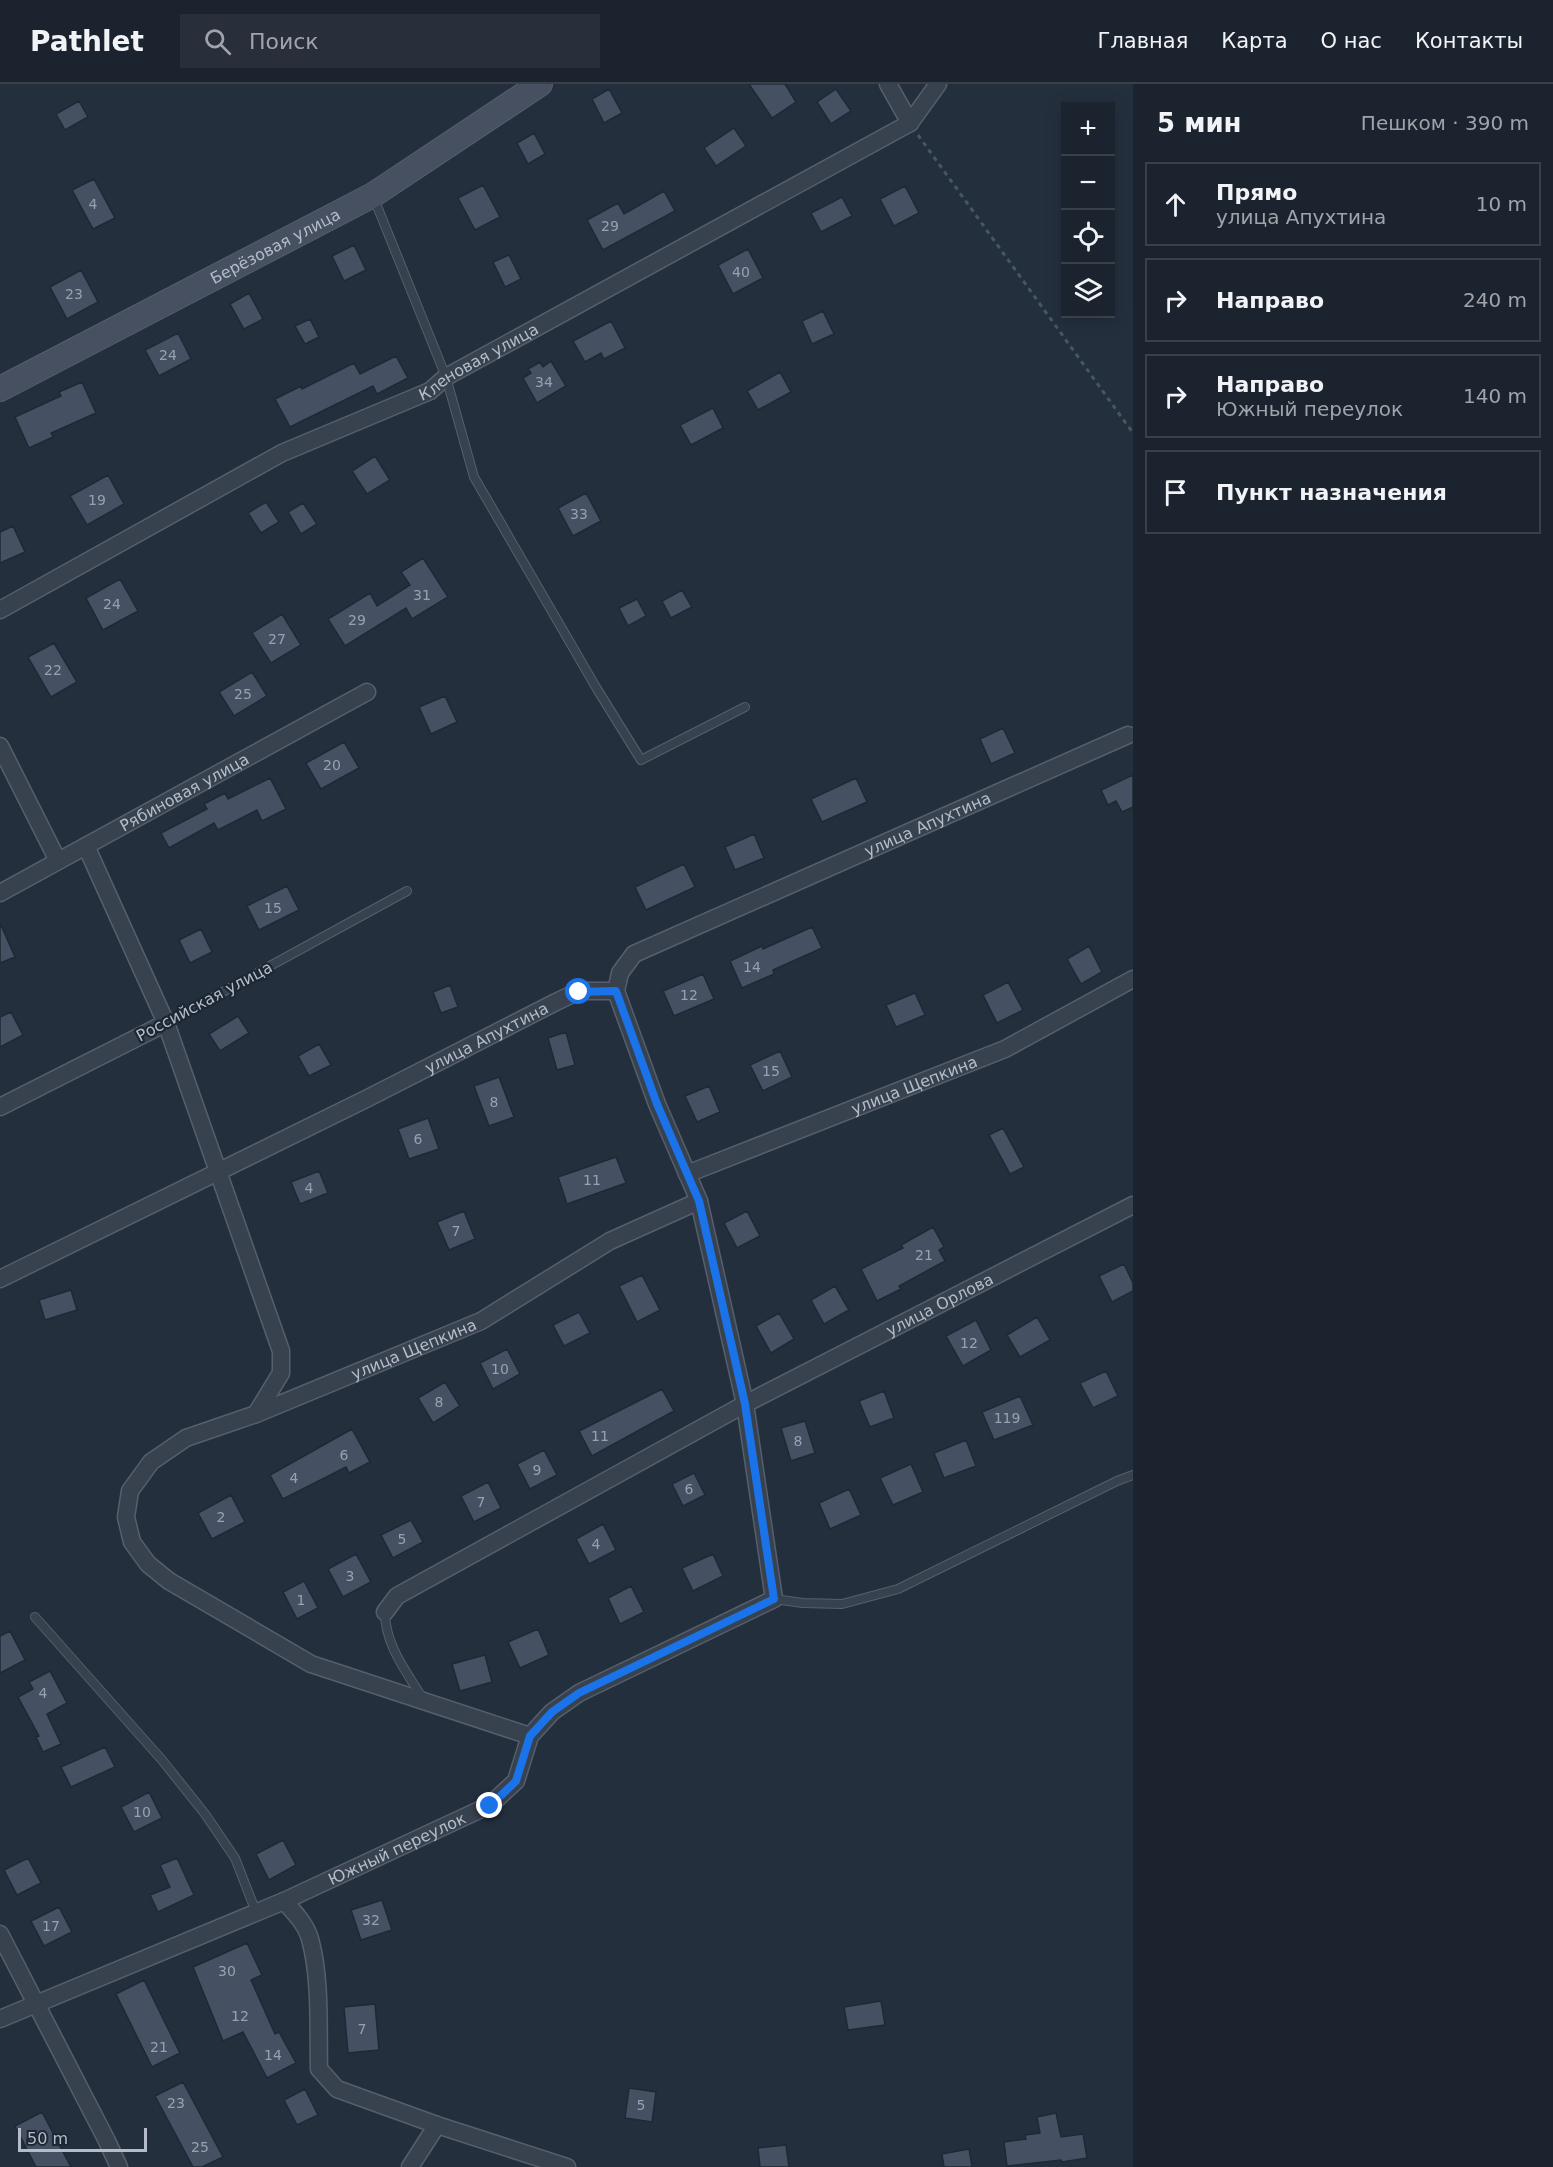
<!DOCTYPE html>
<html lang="ru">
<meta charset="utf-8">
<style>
body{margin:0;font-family:"DejaVu Sans",sans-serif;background:#282f3a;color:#f1f3f6}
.controls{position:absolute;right:18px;top:18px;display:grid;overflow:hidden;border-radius:0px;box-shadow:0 3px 15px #0003}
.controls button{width:54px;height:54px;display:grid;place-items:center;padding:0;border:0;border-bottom:2px solid #39404a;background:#1b232e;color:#f1f3f6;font:30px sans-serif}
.scale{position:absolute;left:18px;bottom:15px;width:129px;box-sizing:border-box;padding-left:6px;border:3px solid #b4bcc9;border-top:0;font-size:16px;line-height:21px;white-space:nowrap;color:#b4bcc9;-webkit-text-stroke:4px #1d2633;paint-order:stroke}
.stop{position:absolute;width:18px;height:18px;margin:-14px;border:4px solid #1a73e8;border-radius:50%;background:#fff}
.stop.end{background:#1a73e8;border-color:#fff;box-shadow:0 2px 6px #0008}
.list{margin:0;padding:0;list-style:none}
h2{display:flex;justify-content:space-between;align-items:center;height:78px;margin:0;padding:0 24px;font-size:26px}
h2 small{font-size:20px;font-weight:400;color:#a0a4aa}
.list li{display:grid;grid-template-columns:39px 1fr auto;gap:18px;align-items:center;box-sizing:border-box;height:84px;margin:0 12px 12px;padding:0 12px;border:2px solid #39404a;border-radius:0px}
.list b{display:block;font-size:22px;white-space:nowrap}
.list p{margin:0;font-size:20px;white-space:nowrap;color:#a0a4aa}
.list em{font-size:20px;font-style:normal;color:#a0a4aa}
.icon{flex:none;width:33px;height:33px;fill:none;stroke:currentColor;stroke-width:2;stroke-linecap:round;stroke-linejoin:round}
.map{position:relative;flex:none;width:1133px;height:2083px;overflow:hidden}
header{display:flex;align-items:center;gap:36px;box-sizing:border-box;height:84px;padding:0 30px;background:#1b232e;border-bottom:2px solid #39404a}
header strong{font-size:28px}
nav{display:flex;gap:33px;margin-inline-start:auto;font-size:21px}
.search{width:420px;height:54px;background:#282f3a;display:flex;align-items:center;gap:15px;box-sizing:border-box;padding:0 21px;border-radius:0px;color:#a0a4aa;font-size:22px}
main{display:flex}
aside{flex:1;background:#1b232e}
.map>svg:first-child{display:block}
.building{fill:#455162;stroke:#1f2835;stroke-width:1.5}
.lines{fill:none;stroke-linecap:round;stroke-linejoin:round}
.service-casing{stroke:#565f6c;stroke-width:10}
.minor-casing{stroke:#565f6c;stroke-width:19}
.secondary-casing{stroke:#565f6c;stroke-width:26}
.path{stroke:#44595c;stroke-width:3;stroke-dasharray:4.5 4.5;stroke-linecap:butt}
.service{stroke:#38414e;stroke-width:8}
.minor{stroke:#38414e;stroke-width:16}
.secondary{stroke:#465061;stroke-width:24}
.route{stroke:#1a73e8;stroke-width:8}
.labels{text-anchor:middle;stroke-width:4.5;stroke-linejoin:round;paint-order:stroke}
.number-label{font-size:14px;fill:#98a1af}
.street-label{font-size:16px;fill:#b4bcc9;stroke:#1d2633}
</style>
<header>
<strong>Pathlet</strong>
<div class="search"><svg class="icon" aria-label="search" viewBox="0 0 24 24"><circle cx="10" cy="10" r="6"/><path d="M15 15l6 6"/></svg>Поиск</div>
<nav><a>Главная</a><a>Карта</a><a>О нас</a><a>Контакты</a></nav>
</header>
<main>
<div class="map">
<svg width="1133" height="2083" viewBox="0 0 1133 2083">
<rect width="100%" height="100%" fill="#242f3e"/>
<!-- building -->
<path class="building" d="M749 0H785L796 18 772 34Z
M609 5 622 29 604 39 592 15Z
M836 5 851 27 831 40 817 18Z
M79 17 88 33 65 46 56 30Z
M734 44 746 62 716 82 704 64Z
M534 49 545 70 528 80 517 59Z
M94 95 115 134 93 145 72 106Z
M483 101 500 133 475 146 458 114Z
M905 102 919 129 894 142 880 115Z
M664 107 675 127 603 166 587 136 618 119 624 130Z
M842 113 852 132 821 148 811 129Z
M354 161 366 186 344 197 332 172Z
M748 165 763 194 733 210 718 181Z
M509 171 521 195 505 203 493 178Z
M81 186 98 218 67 235 50 203Z
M249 209 263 235 244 245 230 220Z
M823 227 834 250 812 260 802 237Z
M310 235 319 253 305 260 295 242Z
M611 237 625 264 604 275 601 269 585 278 573 257Z
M178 249 191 275 159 292 145 266Z
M396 272 408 294 377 310 373 302 290 343 275 315 301 302 302 305 354 279 360 290Z
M551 277 566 302 537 319 523 294 531 289 528 285 540 278 543 283Z
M780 288 791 308 758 326 747 307Z
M82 298 96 329 51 349 53 353 29 364 15 333 61 312 59 308Z
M713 324 723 344 691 361 680 341Z
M375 372 390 396 367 410 352 387Z
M108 391 124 420 87 441 70 412Z
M586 409 601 437 573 452 558 424Z
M266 418 279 438 261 449 248 429Z
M303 419 317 440 301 450 288 428Z
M13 442 25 468 0 479V448Z
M423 474 448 513 412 535 406 524 345 562 328 535 370 509 377 522 410 501 401 488Z
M120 495 138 527 103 546 86 514Z
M682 506 692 523 671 534 662 517Z
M637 515 646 532 628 542 619 524Z
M282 530 301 561 271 579 252 549Z
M54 559 77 598 51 613 28 573Z
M252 588 267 612 234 632 219 608Z
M445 612 457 638 431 650 419 623Z
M1003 644 1015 669 991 680 980 655Z
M344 658 359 684 321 705 306 679Z
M1133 691V723L1122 728 1116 717 1108 721 1101 706Z
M270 694 286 725 262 737 257 726 218 746 214 739 169 764 161 749 207 725 204 720 225 709 228 715Z
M856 694 867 718 822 738 811 715Z
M754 750 764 774 735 786 725 763Z
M684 780 695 803 646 826 635 803Z
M287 802 299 826 259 846 247 822Z
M0 839 15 873 0 879Z
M812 843 822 864 773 886 774 890 742 904 730 877 762 862 763 865Z
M201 845 212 868 190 879 179 856Z
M1089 862 1102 888 1081 900 1067 875Z
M703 890 714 915 674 932 663 907Z
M1008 898 1023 926 997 939 983 911Z
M450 901 458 923 441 929 433 908Z
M915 909 925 931 896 943 886 921Z
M11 928 23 951 0 963V933Z
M238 932 249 949 220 967 209 950Z
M566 948 575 981 557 986 548 954Z
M319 960 331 981 309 992 298 972Z
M780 967 792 993 763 1007 750 981Z
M499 993 514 1033 489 1042 474 1002Z
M709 1002 720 1028 697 1038 685 1012Z
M428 1034 439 1065 409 1075 398 1045Z
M1003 1044 1024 1083 1010 1090 989 1051Z
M616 1073 626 1099 567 1120 558 1093Z
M319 1087 328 1109 300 1120 291 1098Z
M464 1127 475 1155 449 1166 437 1138Z
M747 1127 760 1152 737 1164 724 1139Z
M933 1143 944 1163 939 1166 945 1177 899 1202 901 1205 877 1217 861 1185 903 1164 901 1161Z
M1124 1180 1133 1199V1207L1112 1218 1099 1192Z
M642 1191 660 1226 637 1238 619 1202Z
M835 1202 849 1226 824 1240 811 1216Z
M71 1206 77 1226 45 1236 39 1216Z
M579 1228 590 1249 564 1262 553 1241Z
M779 1229 794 1255 771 1269 756 1242Z
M1037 1233 1050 1256 1020 1273 1007 1251Z
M976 1236 991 1266 963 1282 946 1252Z
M507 1265 520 1290 493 1305 480 1279Z
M1106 1287 1118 1312 1093 1324 1080 1299Z
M445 1298 460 1322 433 1339 418 1314Z
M662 1305 674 1327 592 1372 579 1347Z
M884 1307 894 1334 870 1343 859 1317Z
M1020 1312 1033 1341 994 1356 982 1328Z
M805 1337 815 1369 791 1377 781 1344Z
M352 1345 370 1378 349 1389 346 1383 283 1415 270 1391Z
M966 1356 976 1382 944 1394 934 1369Z
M544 1366 557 1391 530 1405 517 1380Z
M911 1380 923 1408 893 1421 880 1394Z
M694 1389 705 1411 683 1422 672 1400Z
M488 1398 501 1424 474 1438 461 1412Z
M849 1405 861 1431 830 1445 819 1419Z
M231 1411 245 1438 212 1455 198 1429Z
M411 1436 423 1458 393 1474 381 1451Z
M603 1440 616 1466 589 1480 576 1455Z
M356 1470 371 1498 343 1513 328 1485Z
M713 1470 723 1492 693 1507 682 1484Z
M304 1497 318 1524 297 1535 283 1508Z
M631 1502 644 1528 620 1540 608 1514Z
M538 1545 549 1571 520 1584 508 1558Z
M10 1547 25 1576 0 1589V1552Z
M485 1571 492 1598 460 1607 452 1580Z
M50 1587 67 1619 47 1630 61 1660 43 1668 36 1653 39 1652 18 1613 33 1605 29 1598Z
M105 1663 115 1683 71 1703 61 1683Z
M149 1708 162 1734 134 1748 121 1723Z
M283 1756 296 1781 269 1796 256 1770Z
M28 1774 41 1799 17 1811 4 1786Z
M177 1774 194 1811 158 1828 150 1811 170 1803 160 1781Z
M382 1816 392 1846 361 1856 351 1826Z
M59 1823 72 1848 44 1862 31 1837Z
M247 1859 262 1891 251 1896 275 1950 279 1948 296 1979 267 1994 243 1948 223 1957 193 1883Z
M144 1896 180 1969 152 1983 116 1910Z
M881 1917 885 1941 848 1946 844 1923Z
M375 1920 379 1966 348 1969 344 1923Z
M183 1998 223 2073 202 2083H193L155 2012Z
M629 2004 656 2008 652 2038 625 2034Z
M305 2005 318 2031 297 2041 284 2016Z
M42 2028 71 2083H36L15 2042Z
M1056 2029 1061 2053 1083 2050 1087 2074 1062 2078 1061 2076 1007 2082 1004 2058 1026 2055 1025 2051 1040 2049 1037 2033Z
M786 2061 789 2083H760L758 2064Z
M969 2065 972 2083H944L942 2070Z"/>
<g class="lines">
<!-- service casing -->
<g class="service-casing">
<path id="service" d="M373 112 446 293 474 393 597 605 641 676 745 623
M166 939 407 807
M774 1515 803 1519 842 1520 898 1505 1117 1397 1133 1391
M385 1528C385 1561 406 1587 423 1615
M35 1533 162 1676 205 1730 235 1774 256 1828"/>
</g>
<!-- minor casing -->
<g class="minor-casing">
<g id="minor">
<path d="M888 0 910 39"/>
<path id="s1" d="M0 526 282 369 430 307 446 293 910 39 938 0"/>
<path d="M0 662 58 777"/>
<path d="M86 762 166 939 281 1267V1289L256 1330"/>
<path id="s2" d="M0 809 367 608"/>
<path id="s3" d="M616 907 620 889 634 870 1128 651"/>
<path d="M0 1023 166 939"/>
<path id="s4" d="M687 1090 1005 965 1133 895"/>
<path id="s5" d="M0 1195 368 1014 556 918 579 907H616"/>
<path id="s6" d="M385 1528 397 1512 745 1320 1133 1121"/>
<path id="s7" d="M530 1652 311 1580 169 1497 148 1480 132 1458 126 1433 130 1407 151 1378 186 1354 256 1330 481 1237 610 1157 699 1117"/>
<path d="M284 1817C294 1828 306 1840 310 1855 321 1894 318 1944 319 1985L337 2005 437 2041 567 2083"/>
<path d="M0 1850 107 2057 119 2083"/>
<path id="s8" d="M0 1935 284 1817 490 1721 516 1697 530 1652 552 1628 579 1609 774 1515 745 1320 699 1117 657 1020 616 907"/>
<path d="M410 2083 437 2041"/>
</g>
</g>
<!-- secondary casing -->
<g class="secondary-casing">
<g id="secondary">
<path id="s9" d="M0 305 373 111 540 0"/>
</g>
</g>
<!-- path -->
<path class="path" d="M918 51 1133 349"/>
<!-- service -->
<use href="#service" class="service"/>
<!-- minor -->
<use href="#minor" class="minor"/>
<!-- secondary -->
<use href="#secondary" class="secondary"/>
</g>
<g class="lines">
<!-- route -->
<path class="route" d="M490 1722 516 1697 530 1652 552 1628 579 1609 774 1515 745 1320 699 1117 657 1020 616 907 579 908"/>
</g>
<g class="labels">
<!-- number labels -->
<g class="number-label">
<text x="93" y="125">4</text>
<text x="610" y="147">29</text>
<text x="741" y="193">40</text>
<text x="74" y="215">23</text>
<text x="168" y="276">24</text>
<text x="544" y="303">34</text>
<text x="97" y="421">19</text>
<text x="579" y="435">33</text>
<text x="422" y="516">31</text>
<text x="112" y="525">24</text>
<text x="357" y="541">29</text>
<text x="277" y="560">27</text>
<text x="53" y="591">22</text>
<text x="243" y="615">25</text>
<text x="332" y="686">20</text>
<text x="273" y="829">15</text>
<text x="752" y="888">14</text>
<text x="689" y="916">12</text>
<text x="771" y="992">15</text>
<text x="494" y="1023">8</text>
<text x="418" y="1060">6</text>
<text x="592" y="1101">11</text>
<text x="309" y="1109">4</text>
<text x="456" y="1152">7</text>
<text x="924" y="1176">21</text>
<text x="969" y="1264">12</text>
<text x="500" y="1290">10</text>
<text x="439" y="1323">8</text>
<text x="1007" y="1339">119</text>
<text x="600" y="1357">11</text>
<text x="798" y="1362">8</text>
<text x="344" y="1376">6</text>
<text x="537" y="1391">9</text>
<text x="294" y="1399">4</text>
<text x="689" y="1410">6</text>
<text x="481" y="1423">7</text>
<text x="221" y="1438">2</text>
<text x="402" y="1460">5</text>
<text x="596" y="1465">4</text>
<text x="350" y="1497">3</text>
<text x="301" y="1521">1</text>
<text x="43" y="1614">4</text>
<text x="142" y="1733">10</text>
<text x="371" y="1841">32</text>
<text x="51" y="1847">17</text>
<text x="227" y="1892">30</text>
<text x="240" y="1937">12</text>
<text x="362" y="1950">7</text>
<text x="159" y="1968">21</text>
<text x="273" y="1976">14</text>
<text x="176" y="2024">23</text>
<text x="641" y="2026">5</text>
<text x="200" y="2068">25</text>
</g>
<!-- street labels -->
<g class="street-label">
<text dy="6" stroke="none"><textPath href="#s9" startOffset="310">Берёзовая улица</textPath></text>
<text dy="6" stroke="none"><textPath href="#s1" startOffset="540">Кленовая улица</textPath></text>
<text dy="6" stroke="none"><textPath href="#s2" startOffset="210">Рябиновая улица</textPath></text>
<text dy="6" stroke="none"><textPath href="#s3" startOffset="363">улица Апухтина</textPath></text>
<text transform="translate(204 917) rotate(-28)" y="6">Российская улица</text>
<text dy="6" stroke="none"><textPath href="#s5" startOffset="543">улица Апухтина</textPath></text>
<text dy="6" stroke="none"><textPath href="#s4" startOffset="244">улица Щепкина</textPath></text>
<text dy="6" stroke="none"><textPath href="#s6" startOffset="636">улица Орлова</textPath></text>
<text dy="6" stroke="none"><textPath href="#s7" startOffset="824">улица Щепкина</textPath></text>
<text dy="6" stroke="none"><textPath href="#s8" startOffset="432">Южный переулок</textPath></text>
</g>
</g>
</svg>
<div class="controls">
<button>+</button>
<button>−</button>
<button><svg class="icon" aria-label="locate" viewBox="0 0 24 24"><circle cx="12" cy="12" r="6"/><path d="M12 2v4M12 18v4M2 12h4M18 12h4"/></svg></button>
<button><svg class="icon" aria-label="layers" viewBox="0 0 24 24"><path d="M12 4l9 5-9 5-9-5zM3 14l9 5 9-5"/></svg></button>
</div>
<div class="scale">50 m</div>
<div class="stop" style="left:579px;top:908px"></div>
<div class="stop end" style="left:490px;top:1722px"></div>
</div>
<aside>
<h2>5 мин<small>Пешком · 390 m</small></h2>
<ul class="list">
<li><svg class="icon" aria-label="ahead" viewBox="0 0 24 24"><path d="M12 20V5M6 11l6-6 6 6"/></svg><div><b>Прямо</b><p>улица Апухтина</p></div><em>10 m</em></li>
<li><svg class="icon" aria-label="right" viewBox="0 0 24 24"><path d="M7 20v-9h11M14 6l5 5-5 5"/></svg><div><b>Направо</b></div><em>240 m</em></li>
<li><svg class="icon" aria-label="right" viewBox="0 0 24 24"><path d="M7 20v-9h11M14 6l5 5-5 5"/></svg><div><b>Направо</b><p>Южный переулок</p></div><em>140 m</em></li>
<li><svg class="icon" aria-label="arrive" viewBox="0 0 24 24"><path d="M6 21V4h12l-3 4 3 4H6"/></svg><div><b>Пункт назначения</b></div></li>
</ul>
</aside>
</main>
